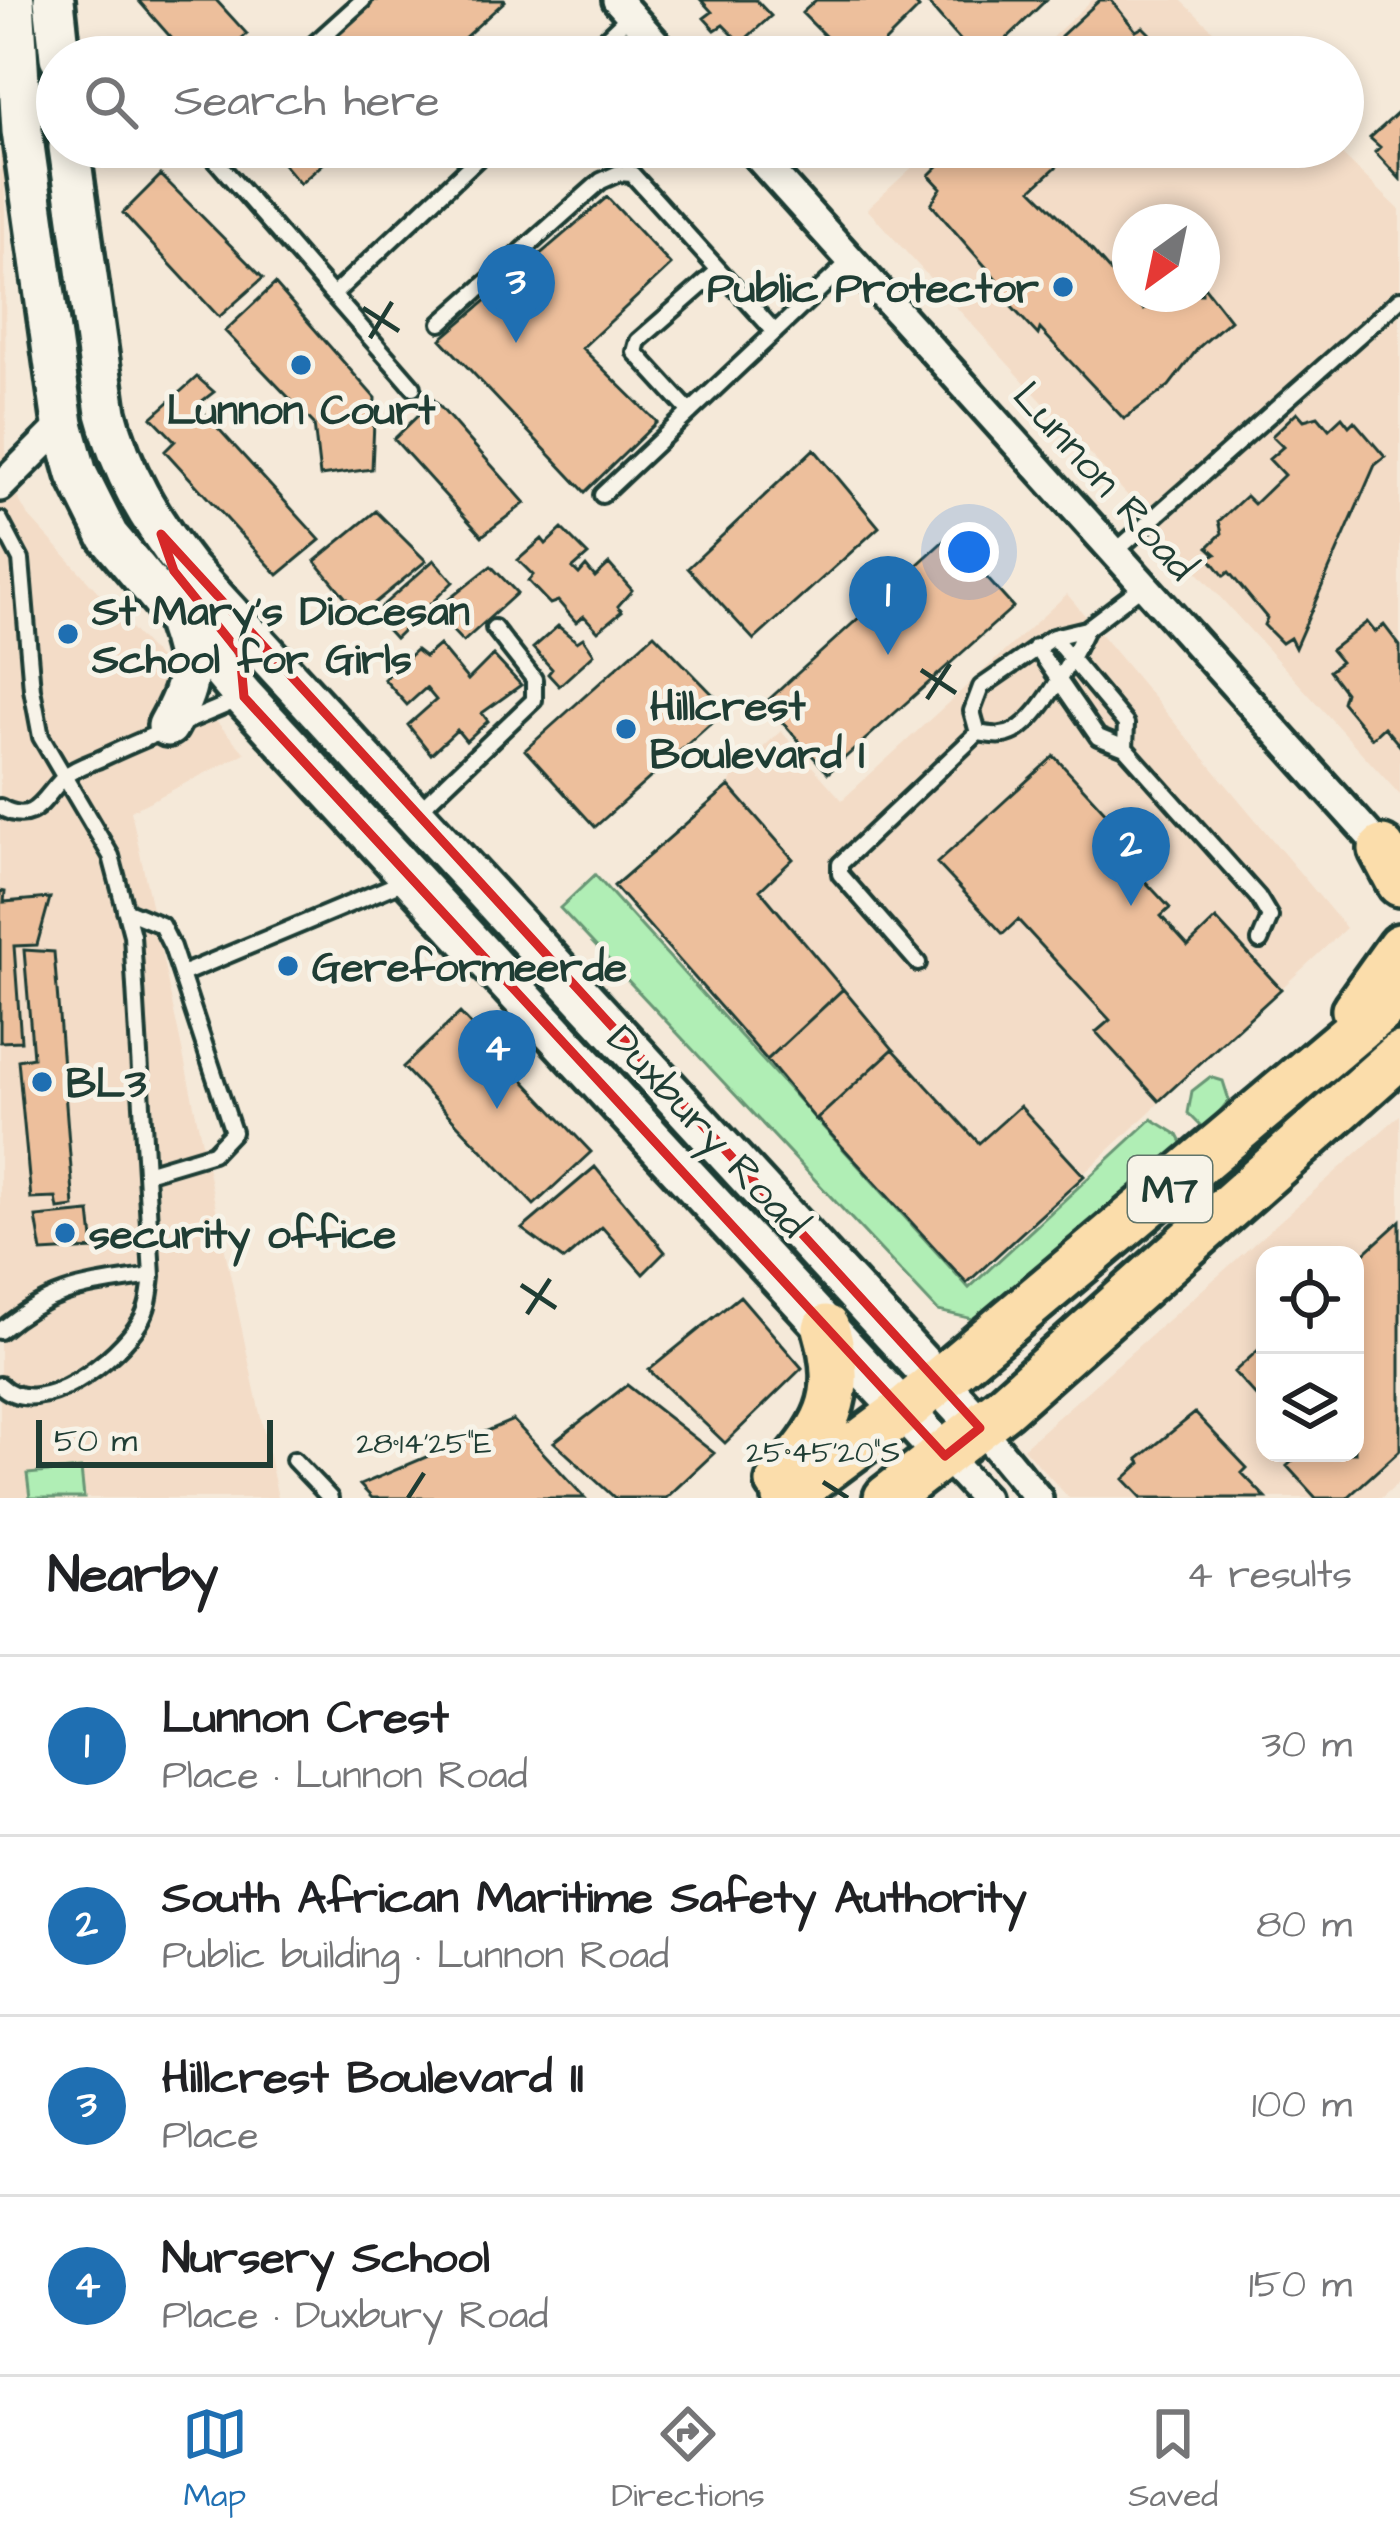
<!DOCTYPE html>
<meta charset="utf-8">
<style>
body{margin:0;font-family:"Architects Daughter",sans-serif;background:#f6f6f6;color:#202124}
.controls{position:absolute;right:36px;bottom:36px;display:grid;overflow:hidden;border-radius:24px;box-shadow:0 6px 18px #0003}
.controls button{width:108px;height:108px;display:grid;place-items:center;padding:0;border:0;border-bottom:3px solid #e0e0e0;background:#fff;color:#202124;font:60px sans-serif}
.compass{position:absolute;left:1112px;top:204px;width:108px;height:108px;border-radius:50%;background:#fff;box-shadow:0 6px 18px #0003;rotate:213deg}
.scale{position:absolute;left:36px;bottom:30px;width:237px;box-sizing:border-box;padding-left:12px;border:6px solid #1f3d34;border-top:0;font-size:33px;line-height:42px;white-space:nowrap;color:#1f3d34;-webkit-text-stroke:9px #f7f3e8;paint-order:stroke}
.you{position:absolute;left:969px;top:552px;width:42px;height:42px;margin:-30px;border:9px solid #fff;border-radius:50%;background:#1a73e8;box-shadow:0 0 0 18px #1a73e833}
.badge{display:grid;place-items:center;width:78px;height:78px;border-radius:50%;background:#1f6fb2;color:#fff;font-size:39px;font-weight:700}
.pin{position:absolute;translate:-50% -99px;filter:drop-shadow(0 3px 6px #0008)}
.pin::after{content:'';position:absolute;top:63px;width:42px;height:36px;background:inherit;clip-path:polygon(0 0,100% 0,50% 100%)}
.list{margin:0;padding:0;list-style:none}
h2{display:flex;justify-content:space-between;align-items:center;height:156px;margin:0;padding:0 48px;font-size:51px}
h2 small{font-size:39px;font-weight:400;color:#757577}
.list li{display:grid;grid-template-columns:78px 1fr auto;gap:36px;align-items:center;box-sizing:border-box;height:180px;padding:0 48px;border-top:3px solid #e0e0e0}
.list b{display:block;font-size:45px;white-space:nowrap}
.list p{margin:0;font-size:39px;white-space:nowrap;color:#757577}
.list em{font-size:39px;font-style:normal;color:#757577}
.icon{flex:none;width:66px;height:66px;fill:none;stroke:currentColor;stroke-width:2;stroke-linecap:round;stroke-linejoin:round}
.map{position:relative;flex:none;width:1400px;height:1498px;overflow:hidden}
.search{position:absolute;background:#fff;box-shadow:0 6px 18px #0003;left:36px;right:36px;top:36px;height:132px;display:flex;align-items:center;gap:30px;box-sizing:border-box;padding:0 42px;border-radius:66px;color:#757577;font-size:45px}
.sheet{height:876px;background:#fff}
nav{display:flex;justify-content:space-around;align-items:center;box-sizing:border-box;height:168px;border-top:3px solid #e0e0e0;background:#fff;font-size:33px;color:#757577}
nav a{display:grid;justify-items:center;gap:6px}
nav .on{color:#1f6fb2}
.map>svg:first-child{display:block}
.built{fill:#f3dcc7;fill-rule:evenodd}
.green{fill:#b0eeb5;stroke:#689674;stroke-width:3}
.building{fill:#edbf9c;stroke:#1f3d34;stroke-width:3}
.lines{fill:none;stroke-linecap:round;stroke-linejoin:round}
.service-casing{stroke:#1f3d34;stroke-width:22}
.minor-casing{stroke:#1f3d34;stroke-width:36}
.secondary-casing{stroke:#1f3d34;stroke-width:48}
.primary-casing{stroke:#1f3d34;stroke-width:54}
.service{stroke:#f7f3e8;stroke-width:14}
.minor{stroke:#f7f3e8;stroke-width:27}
.secondary{stroke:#f7f3e8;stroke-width:39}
.primary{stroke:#fbddab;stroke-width:45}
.marked{fill:none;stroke:#d62828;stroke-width:9;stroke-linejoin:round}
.ticks{fill:none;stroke:#1f3d34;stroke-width:4.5}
.poi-dot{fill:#1f6fb2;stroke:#f7f3e8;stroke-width:4.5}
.labels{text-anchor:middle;stroke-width:10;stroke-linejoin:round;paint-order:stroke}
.shield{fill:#f7f3e8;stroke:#60746a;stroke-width:3}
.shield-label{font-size:39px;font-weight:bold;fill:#1f3d34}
.poi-label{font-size:42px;font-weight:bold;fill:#1f3d34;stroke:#f7f3e8;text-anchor:start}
.street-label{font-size:42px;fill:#1f3d34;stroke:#f7f3e8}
.ticks-label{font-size:30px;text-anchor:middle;fill:#1f3d34;stroke:#f7f3e8;stroke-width:10;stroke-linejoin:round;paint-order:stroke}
</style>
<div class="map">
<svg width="1400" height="1498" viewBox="0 0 1400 1498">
<rect width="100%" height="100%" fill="#f5e9d9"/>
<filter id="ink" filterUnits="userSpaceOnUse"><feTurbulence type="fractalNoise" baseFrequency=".00833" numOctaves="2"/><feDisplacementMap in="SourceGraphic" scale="24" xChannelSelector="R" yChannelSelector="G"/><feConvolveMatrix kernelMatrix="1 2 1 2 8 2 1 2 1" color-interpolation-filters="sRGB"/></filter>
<g filter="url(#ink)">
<!-- built -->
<path class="built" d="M0 0H4L6 477 27 514 245 753 131 811 278 1498H0Z
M1092 0H1181L1241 57H1031Z
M934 147H1334L1400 210V795L867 209ZM1130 222H1202V294H1130Z
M1067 594 1346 928 967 1283 816 1120 614 886 729 786 733 775 781 731 842 800Z
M1400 1115V1481L1381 1498H1069L1023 1448ZM1265 1255H1355V1453H1265Z"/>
<!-- green -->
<path class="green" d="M595 875 969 1288 1152 1119 1178 1135 1189 1156 977 1320 938 1311 560 908Z
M1210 1077 1223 1081 1229 1100 1205 1130 1188 1113 1192 1091Z
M81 1469 84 1498H30L27 1474Z"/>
<!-- building -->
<path class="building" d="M138 0H216L247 34 220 57H188Z
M374 0H504L505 1 443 57H312Z
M701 0H756L771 16 741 43 723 25 715 30 704 18 712 12Z
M816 0H912L919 8 870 57H839L830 41 802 13Z
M925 0H1046L988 57H975Z
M1100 0H1111L1136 31 1143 27 1173 57H1075L1061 36Z
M1400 111V179L1375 152 1380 147 1370 138Z
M269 147H342L300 184Z
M957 147H1078L1032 189 1083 240 1144 310 1165 294H1202V284L1230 320 1199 347 1169 386 1124 419 1040 329 1038 335 995 289 999 282 931 204 941 188 929 175Z
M161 175 263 278 219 317 123 213Z
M607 197 671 265 582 348 657 422 585 492 441 339Z
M275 284 375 398 372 469 320 476 314 424 225 331Z
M197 377 214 392 197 405 320 540 278 575 165 451 175 441 152 417Z
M434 400 525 503 482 536 394 439Z
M1297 412 1304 420 1318 416 1329 429 1342 417 1349 426 1354 421 1385 457 1375 465 1295 648 1290 638 1282 643 1264 625 1267 618 1229 572 1224 576 1208 556 1216 554 1208 547 1222 533 1219 521 1246 496 1254 504 1284 475 1269 459 1283 447 1272 436Z
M814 449 879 527 754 640 688 568Z
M376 511 426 561 360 615 315 561Z
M562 529 588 555 573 568 579 574 586 566 595 577 609 564 632 590 618 606 622 611 598 631 584 616 576 622 558 601 550 604 528 581 533 575 518 560 542 539 546 544Z
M949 536 1013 607 828 773 765 703Z
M434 560 453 582 395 638 373 614Z
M491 566 517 593 463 642 434 611Z
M1367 622 1375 632 1384 625 1400 646V746L1384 727 1372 738 1342 702 1345 692 1329 671 1341 662 1331 650Z
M558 626 577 642 583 638 594 654 559 686 548 674 552 669 533 648Z
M654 634 727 709 595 827 525 750Z
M439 645 468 680 493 655 521 685 482 713 488 721 466 741 457 730 431 754 408 725 436 700 426 688 407 705 384 679 416 650 425 657Z
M1054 756 1119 827 1099 846 1122 870 1129 864 1170 908 1161 916 1188 946 1216 919 1281 989 1159 1101 1096 1032 1110 1020 1018 920 1003 934 937 863Z
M729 786 793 859 760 890 843 989 767 1060 614 886Z
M0 891 5 892 4 902 50 898 37 945 14 946 21 1041 0 1042Z
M24 950 54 952 74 1207 58 1209 56 1198 31 1199 18 1060 33 1057Z
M843 989 893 1049 816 1120 767 1060Z
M460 1013 591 1152 534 1205 403 1067Z
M893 1049 979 1143 1020 1106 1084 1176 967 1283 817 1119Z
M595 1167 665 1252 643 1274 602 1227 564 1260 522 1229Z
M90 1212 94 1249 42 1252 36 1217Z
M1400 1221V1450L1347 1498H1316L1287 1466 1301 1453H1355V1262Z
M740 1296 802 1368 725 1443 649 1370Z
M1265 1344V1406L1234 1372Z
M627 1385 714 1453 666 1498H615L554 1442Z
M1195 1413 1247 1468 1242 1473 1266 1498H1142L1124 1479 1141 1463 1138 1459Z
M513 1420 585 1498H372L360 1485Z"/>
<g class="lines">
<!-- service casing -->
<g class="service-casing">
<path id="service" d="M300 57 363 0
M586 57 630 15
M204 147 413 387
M335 293 490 147
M441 323 601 181 619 173 632 174 775 332
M690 412 635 352 638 341 718 271
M602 495 851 260
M0 520 21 560 32 689 41 737 111 856 132 935 152 1276C150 1292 149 1308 140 1322 119 1357 39 1423 0 1385
M1115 552 1400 299
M1053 637 1126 724 1125 748
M1036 647 1098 737 1125 748 1258 897 1270 917 1260 941
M978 733 972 711 981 687 1053 637 1086 629 1144 585
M978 733C992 735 1002 738 1015 731 1043 715 1072 658 1086 629
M0 807C37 829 45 792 67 775 76 767 91 763 102 758 148 736 195 719 242 698
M416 813 534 700V679L494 628
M125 910 161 925 172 947 233 1132 213 1153 146 1173
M918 963 840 874V864L978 733
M182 974 407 880
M0 1331C52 1287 87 1286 152 1276
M294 1460 330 1498"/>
</g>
<!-- minor casing -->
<g class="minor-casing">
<path id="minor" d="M617 0 668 57
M749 147 1389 857
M0 487 63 424
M980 1428 1038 1498
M945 1456 984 1498"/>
</g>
<!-- secondary casing -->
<g class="secondary-casing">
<path id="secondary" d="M14 0 22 131 63 424 77 474 108 536 244 697 945 1456
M54 0 60 57
M69 147 106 413C121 472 150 520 187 568L980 1428
M168 726C191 685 194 670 178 625"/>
</g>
<!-- primary casing -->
<g class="primary-casing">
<path id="primary" d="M1382 849 1400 883
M1355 1010 1400 947
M779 1482C826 1428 847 1400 826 1328
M786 1498 903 1411 1400 993
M887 1498 1003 1408 1400 1055"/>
</g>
<!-- service -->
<use href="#service" class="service"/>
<!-- minor -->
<use href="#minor" class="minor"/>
<!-- secondary -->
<use href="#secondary" class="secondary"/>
<!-- primary -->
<use href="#primary" class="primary"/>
</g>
</g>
<!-- marked area -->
<path class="marked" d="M161 534 980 1428 945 1456 244 697 240 653 174 571Z"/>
<!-- ticks -->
<path class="ticks" d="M363 308 399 331M370 338 392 302M921 670 956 693M927 699 950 664M521 1285 556 1308M527 1314 550 1279M823 1482 848 1498M408 1498 424 1473"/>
<!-- markers -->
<g class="poi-dot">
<circle cx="1063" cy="287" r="12"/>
<circle cx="301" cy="365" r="12"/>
<circle cx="68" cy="634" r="12"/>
<circle cx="626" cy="729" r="12"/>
<circle cx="288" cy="966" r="12"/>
<circle cx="42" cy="1082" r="12"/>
<circle cx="65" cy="1233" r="12"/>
</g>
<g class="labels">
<!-- shield labels -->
<rect class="shield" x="1128" y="1156" width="84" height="66" rx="9"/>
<g class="shield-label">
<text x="1170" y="1203">M7</text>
</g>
<!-- poi labels -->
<g class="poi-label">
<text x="1039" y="302" text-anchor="end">Public Protector</text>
<text x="301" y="424" text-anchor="middle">Lunnon Court</text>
<text x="92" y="625">St Mary's Diocesan<tspan x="92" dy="48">School for Girls</tspan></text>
<text x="650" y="720">Hillcrest<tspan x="650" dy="48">Boulevard I</tspan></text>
<text x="312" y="981">Gereformeerde</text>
<text x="66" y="1097">BL3</text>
<text x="89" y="1248">security office</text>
</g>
<!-- street labels -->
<g class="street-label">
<text transform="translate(1106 480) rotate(48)" y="15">Lunnon Road</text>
<text transform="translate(709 1130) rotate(47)" y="15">Duxbury Road</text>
</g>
</g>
<g class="ticks-label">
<text x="424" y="1453">28°14'25"E</text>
<text x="823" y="1462">25°45'20"S</text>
</g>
</svg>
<div class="controls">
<button><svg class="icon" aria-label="locate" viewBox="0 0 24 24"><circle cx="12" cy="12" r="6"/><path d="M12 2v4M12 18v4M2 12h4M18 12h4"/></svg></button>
<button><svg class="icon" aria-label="layers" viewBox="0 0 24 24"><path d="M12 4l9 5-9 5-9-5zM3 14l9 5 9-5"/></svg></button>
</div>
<svg class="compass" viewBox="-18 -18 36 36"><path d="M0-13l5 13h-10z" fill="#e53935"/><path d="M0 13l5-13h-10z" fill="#757577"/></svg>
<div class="scale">50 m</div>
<div class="you"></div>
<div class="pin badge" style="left:888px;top:655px">1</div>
<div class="pin badge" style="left:1131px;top:906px">2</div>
<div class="pin badge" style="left:516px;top:343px">3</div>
<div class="pin badge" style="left:497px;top:1109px">4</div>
<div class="search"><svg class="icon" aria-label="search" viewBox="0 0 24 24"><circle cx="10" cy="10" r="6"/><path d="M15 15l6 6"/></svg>Search here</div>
</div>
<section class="sheet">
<h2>Nearby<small>4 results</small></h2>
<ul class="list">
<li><span class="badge">1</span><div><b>Lunnon Crest</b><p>Place · Lunnon Road</p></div><em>30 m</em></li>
<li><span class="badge">2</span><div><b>South African Maritime Safety Authority</b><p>Public building · Lunnon Road</p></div><em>80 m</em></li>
<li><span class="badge">3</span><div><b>Hillcrest Boulevard II</b><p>Place</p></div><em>100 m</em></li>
<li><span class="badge">4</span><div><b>Nursery School</b><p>Place · Duxbury Road</p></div><em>150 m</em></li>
</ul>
</section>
<nav>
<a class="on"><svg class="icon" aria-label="map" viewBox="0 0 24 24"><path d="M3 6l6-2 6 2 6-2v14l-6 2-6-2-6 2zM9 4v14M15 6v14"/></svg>Map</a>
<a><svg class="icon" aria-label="directions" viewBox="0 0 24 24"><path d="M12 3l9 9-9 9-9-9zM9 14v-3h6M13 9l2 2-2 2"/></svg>Directions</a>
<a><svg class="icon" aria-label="saved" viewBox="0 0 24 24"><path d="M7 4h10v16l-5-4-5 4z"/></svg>Saved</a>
</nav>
